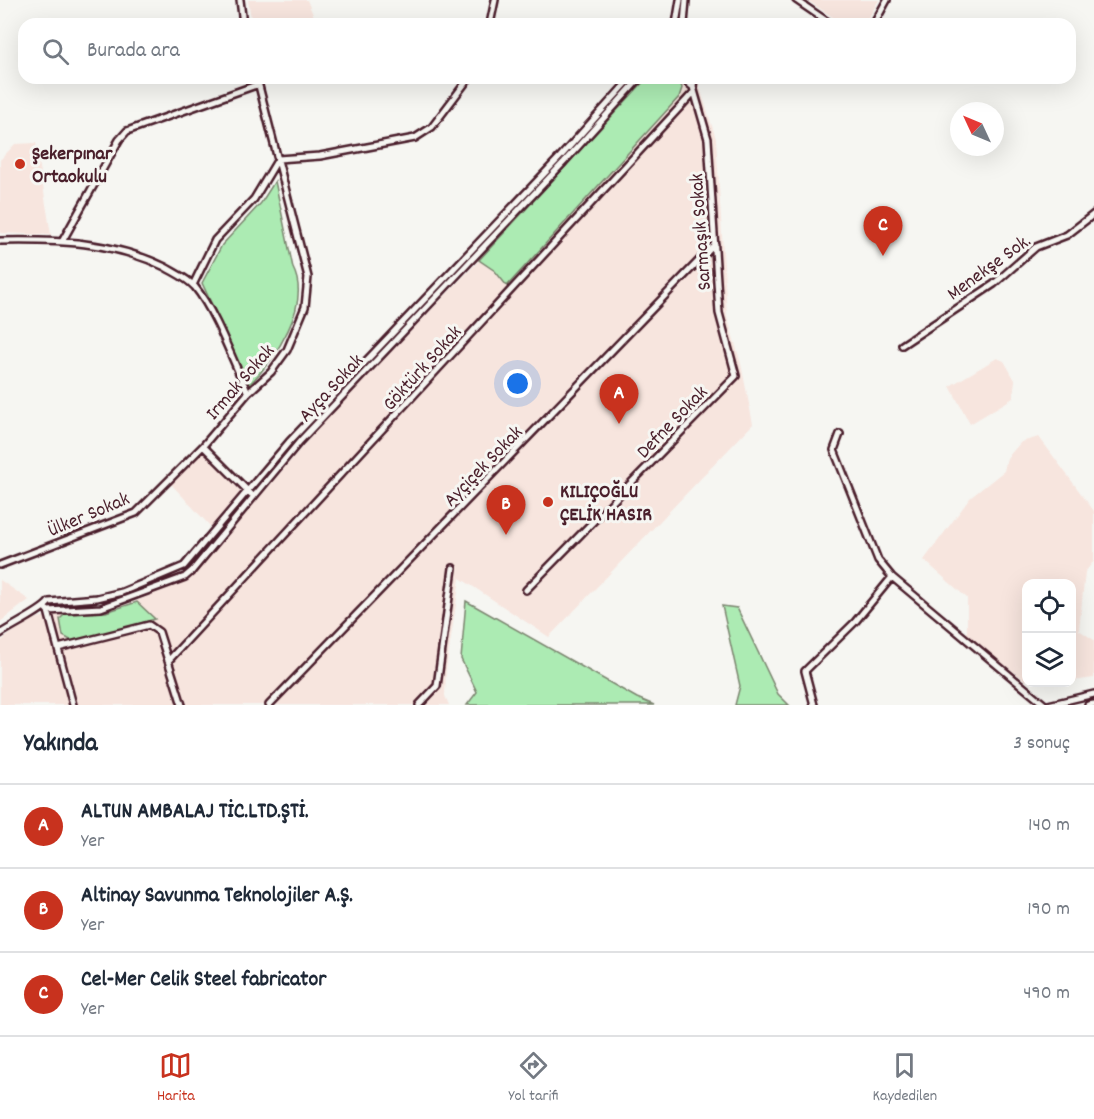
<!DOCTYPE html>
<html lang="tr">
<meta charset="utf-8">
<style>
body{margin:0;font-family:Dekko,sans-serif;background:#f2f2f3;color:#1f2937}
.controls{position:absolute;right:18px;bottom:18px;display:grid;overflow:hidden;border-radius:12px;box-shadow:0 6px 24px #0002}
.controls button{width:54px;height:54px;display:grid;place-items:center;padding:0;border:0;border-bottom:2px solid #e0e1e3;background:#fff;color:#1f2937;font:30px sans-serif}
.compass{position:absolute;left:950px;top:102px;width:54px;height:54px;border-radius:50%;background:#fff;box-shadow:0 6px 24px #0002;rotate:314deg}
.you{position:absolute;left:518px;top:384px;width:21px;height:21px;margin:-15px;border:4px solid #fff;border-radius:50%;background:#1a73e8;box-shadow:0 0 0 9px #1a73e833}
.badge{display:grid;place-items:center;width:39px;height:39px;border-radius:50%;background:#c8321e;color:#fff;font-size:20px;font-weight:700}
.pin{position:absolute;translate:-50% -50px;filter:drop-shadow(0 2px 3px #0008)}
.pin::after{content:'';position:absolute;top:32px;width:21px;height:18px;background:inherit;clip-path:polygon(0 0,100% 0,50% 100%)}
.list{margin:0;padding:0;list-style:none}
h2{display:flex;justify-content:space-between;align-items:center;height:78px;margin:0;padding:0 24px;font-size:26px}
h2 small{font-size:20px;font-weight:400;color:#747a83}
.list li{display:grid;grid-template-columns:39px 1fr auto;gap:18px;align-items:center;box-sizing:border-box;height:84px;padding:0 24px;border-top:2px solid #e0e1e3}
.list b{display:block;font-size:22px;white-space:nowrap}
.list p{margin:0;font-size:20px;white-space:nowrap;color:#747a83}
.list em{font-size:20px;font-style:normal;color:#747a83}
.icon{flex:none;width:33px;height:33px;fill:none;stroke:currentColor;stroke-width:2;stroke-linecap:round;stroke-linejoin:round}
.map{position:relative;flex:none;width:1094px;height:705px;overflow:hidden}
.search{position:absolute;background:#fff;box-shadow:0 6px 24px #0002;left:18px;right:18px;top:18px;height:66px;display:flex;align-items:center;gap:15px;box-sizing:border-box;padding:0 21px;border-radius:18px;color:#747a83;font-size:22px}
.sheet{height:330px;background:#fff}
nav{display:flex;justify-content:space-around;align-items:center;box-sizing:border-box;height:84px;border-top:2px solid #e0e1e3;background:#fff;font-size:16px;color:#747a83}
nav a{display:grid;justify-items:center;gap:3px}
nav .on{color:#c8321e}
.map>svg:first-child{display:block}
.built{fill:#f7e5de}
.green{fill:#acebb3;stroke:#7b856f;stroke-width:1.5}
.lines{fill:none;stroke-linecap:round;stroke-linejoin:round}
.minor-casing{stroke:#4a1f2b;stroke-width:10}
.minor{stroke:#f6f6f2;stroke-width:5}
.poi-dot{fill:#c8321e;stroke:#f6f6f2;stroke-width:2}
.labels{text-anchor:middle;stroke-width:6;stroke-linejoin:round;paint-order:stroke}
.poi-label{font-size:20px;font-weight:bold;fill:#4a1f2b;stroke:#f6f6f2;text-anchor:start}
.street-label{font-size:20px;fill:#4a1f2b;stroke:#f6f6f2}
</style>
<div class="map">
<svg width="1094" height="705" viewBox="0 0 1094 705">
<rect width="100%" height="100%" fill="#f6f6f2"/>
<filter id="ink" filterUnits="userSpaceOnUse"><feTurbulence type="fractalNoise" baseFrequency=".0167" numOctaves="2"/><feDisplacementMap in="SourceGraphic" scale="12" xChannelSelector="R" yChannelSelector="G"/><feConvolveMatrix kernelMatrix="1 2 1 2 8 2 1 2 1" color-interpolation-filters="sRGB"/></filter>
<g filter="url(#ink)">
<!-- built -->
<path class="built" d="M248 0H307L317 24H252Z
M807 0H879L865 24H843Z
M647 78H697L716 139 727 316 741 364 753 424 549 637 460 578 446 670 445 696 449 705H0V642L27 621 61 612 105 610 134 602 191 577 334 410 537 201Z
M36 143 51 235 0 233V160L15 144Z
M997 358 1004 361 1015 380 1013 398 970 424 950 386Z
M1039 437 1094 511V561L1085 572 1079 630 1094 640V678L1072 681V584H1026V681L967 637V598L924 560 970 498 1004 471 1007 458 1021 442Z
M203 451 241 491 211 527 171 484Z
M0 580 29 600 0 622Z"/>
<!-- green -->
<path class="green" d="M647 78H679L682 88 679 97 507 286 495 271 479 260Z
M275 181 293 268C312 305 275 359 249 385L202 283 222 245 261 203Z
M466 601 637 698 654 705H467L477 692 461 659Z
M137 602 155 619 74 642 63 636 60 619 66 613 106 612Z
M722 606 737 608 778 694 789 705H735L740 686Z"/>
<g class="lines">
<!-- minor casing -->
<g class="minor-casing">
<path id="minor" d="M240 0 243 24
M796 0 831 24
M875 22 887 0
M490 24 495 0
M676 24 680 0
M684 24 686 0
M682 78 693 87
M278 159 320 156 415 138 432 127 469 78
M63 240 119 140 127 131 259 84
M0 241C58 240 112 241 165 267 175 273 187 278 195 287 216 313 233 362 248 393
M193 285 215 240 254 199 278 159
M902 345 994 284 1036 247 1067 235 1094 214
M840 434 834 450 878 560 892 577 1045 705
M203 446 251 494
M0 565 136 513 203 446 248 393 271 372 287 350 305 307 308 277 257 78
M526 590 736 376 719 313 708 139 693 87 694 78
M45 608 48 611 101 608 185 577 192 571 300 441 564 162 640 78
M48 611 73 705
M0 634C11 626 43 611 49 602L97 598 122 592 184 566 289 442 560 157 631 78
M58 648 149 625 159 632 182 705
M168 661 694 92
M269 705 715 244
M419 705 437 686 453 568
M814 705 805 671 855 622 892 577
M1048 705 1094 694
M1088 705 1094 704"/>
</g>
<!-- minor -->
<use href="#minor" class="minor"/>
</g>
</g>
<!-- markers -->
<g class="poi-dot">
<circle cx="20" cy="164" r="6"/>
<circle cx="548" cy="502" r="6"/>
</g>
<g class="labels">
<!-- poi labels -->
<g class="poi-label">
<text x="32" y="159">Şekerpınar<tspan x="32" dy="23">Ortaokulu</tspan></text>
<text x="560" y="497">KILIÇOĞLU<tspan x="560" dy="23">ÇELİK HASIR</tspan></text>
</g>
<!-- street labels -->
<g class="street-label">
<text transform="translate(699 232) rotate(-94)" y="7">Sarmaşık Sokak</text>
<text transform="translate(988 266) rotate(-36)" y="7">Menekşe Sok.</text>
<text transform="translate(421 367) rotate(-48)" y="7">Göktürk Sokak</text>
<text transform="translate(239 381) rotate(-49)" y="7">Irmak Sokak</text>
<text transform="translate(330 387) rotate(-47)" y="7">Ayça Sokak</text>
<text transform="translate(671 421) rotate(-46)" y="7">Defne Sokak</text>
<text transform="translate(482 465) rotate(-46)" y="7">Ayçiçek Sokak</text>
<text transform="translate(88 513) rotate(-23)" y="7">Ülker Sokak</text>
</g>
</g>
</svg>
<div class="controls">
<button><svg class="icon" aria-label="locate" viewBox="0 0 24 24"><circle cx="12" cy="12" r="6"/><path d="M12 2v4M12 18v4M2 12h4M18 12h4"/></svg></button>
<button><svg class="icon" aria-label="layers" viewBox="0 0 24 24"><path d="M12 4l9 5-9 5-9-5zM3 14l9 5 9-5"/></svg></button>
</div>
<svg class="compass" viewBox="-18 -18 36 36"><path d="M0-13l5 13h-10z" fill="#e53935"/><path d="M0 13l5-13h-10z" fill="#747a83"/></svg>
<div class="you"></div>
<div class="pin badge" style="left:619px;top:424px">A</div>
<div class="pin badge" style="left:506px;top:535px">B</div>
<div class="pin badge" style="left:883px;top:256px">C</div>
<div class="search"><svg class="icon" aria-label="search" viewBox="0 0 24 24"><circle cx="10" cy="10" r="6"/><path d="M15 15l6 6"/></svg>Burada ara</div>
</div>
<section class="sheet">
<h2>Yakında<small>3 sonuç</small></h2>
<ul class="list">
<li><span class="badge">A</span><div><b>ALTUN AMBALAJ TİC.LTD.ŞTİ.</b><p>Yer</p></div><em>140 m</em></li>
<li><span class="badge">B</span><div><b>Altinay Savunma Teknolojiler A.Ş.</b><p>Yer</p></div><em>190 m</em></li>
<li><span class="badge">C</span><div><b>Cel-Mer Celik Steel fabricator</b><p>Yer</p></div><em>490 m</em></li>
</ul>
</section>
<nav>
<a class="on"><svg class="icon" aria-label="map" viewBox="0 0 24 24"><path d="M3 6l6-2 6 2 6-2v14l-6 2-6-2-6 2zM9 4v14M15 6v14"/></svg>Harita</a>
<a><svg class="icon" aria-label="directions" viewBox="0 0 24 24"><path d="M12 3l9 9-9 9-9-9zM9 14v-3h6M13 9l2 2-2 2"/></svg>Yol tarifi</a>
<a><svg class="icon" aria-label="saved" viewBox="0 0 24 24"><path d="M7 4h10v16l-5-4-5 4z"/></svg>Kaydedilen</a>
</nav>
